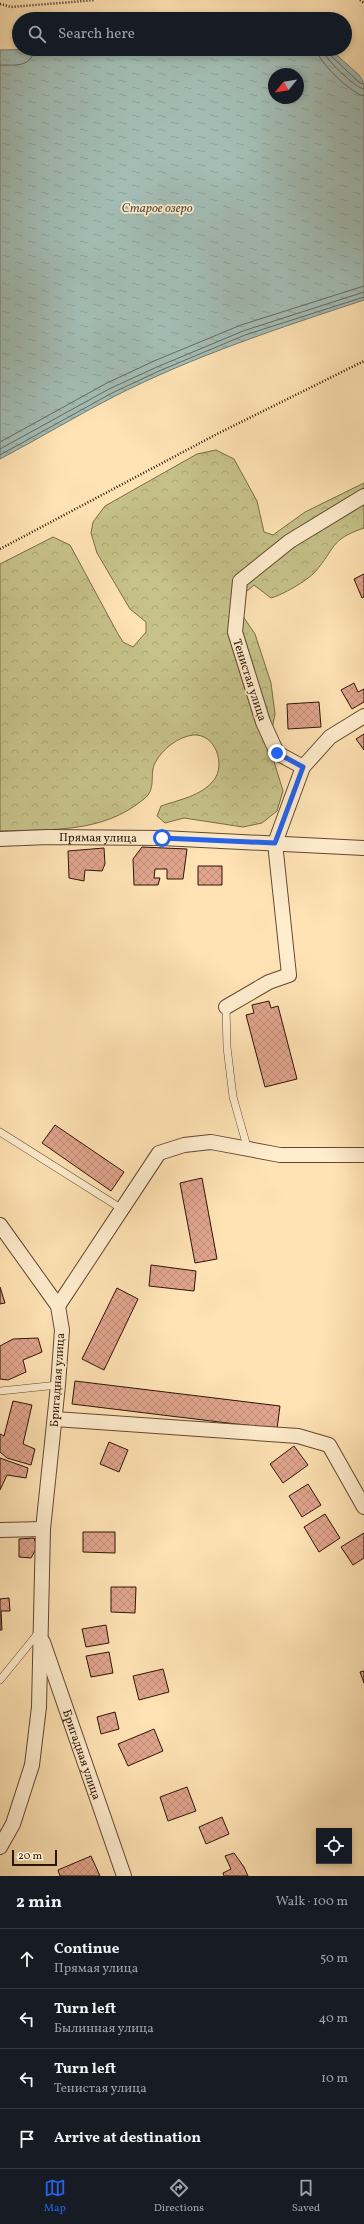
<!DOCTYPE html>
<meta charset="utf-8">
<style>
body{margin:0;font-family:Vollkorn,serif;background:#242831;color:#f1f3f6}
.controls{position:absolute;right:12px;bottom:12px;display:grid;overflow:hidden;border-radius:0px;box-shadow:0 2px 6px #0003}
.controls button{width:36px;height:36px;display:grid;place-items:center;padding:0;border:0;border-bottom:1px solid #363941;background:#171b24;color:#f1f3f6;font:20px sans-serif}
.compass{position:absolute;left:268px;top:68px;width:36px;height:36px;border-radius:50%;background:#171b24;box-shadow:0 2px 6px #0003;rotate:240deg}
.scale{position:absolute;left:12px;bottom:10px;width:45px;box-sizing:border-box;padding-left:4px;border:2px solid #2d1407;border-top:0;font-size:11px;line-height:14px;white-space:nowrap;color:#2d1407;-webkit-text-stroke:3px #ffedce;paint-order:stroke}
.stop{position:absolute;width:12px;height:12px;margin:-9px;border:3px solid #2563eb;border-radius:50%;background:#fff}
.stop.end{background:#2563eb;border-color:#fff;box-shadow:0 1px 4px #0008}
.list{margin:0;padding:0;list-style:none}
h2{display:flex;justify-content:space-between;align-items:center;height:52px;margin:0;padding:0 16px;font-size:17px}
h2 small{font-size:13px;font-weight:400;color:#9ea1a6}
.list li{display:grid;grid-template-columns:26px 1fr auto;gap:12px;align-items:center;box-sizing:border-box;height:60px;padding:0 16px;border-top:1px solid #363941}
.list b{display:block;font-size:15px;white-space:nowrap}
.list p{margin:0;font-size:13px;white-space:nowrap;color:#9ea1a6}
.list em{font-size:13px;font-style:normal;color:#9ea1a6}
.icon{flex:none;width:22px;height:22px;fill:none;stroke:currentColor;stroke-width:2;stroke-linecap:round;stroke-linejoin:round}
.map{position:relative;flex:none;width:364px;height:1876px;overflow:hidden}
.search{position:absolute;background:#171b24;box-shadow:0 2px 6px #0003;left:12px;right:12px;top:12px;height:44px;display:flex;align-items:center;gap:10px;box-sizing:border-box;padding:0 14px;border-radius:22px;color:#9ea1a6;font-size:15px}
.sheet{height:292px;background:#171b24}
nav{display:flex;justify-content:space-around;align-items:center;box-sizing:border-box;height:56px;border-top:1px solid #363941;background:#171b24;font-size:11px;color:#9ea1a6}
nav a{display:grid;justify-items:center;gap:2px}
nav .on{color:#2563eb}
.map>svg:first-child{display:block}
.forest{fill:url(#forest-crowns);stroke:#7a6b48}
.water{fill:url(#water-ripples);stroke:#74796f;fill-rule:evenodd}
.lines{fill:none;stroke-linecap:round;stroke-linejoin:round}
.shore{stroke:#68685e;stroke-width:1}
.building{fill:url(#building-cross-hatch);stroke:#2d1407}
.service-casing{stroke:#624832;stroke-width:8}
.minor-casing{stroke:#624832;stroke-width:16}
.path{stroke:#2d1407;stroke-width:2.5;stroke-dasharray:1 2;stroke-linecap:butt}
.service{stroke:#ffedce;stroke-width:7}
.minor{stroke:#ffedce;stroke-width:14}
.route{stroke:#2563eb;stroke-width:5}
.labels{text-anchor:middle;stroke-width:3.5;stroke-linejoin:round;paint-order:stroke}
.street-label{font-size:12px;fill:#2d1407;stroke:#ffedce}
.water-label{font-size:13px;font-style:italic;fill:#564f44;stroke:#ffedce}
</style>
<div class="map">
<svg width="364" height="1876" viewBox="0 0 364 1876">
<defs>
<pattern id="forest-crowns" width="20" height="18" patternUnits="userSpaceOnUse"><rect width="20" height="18" fill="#c6c289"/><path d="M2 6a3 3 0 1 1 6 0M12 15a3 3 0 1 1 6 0" fill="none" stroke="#aaa675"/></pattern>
<pattern id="water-ripples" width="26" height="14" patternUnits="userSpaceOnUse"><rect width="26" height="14" fill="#a3bdb5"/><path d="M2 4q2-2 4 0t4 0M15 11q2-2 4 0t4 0" fill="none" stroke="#8da29a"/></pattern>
<pattern id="building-cross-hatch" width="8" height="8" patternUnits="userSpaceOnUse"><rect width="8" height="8" fill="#e1a58e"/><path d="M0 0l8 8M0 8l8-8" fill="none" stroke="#c18d79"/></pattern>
</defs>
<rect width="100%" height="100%" fill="#ffe3b4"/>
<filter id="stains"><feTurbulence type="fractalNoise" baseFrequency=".005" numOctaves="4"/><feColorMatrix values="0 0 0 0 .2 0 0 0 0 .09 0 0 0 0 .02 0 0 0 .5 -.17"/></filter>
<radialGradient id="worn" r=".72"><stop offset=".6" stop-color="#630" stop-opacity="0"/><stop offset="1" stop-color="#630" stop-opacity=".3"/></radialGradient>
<!-- forest -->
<path class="forest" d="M216 450 234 459 257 501 264 532 273 535 305 512 364 483V528C329 540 336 548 315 572 307 581 282 595 271 598L254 585 246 592 238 609 255 634 271 683 275 714 269 745 283 791 277 811 262 823 243 827 184 818 165 823 157 816 161 806C178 800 202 796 214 780 226 764 215 733 193 735 178 737 162 749 155 763 149 775 157 789 144 799 102 834 51 829 0 831V564L53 537 70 545 118 634 123 642 133 647 146 632V622L130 609 97 553 91 533 93 522 105 506 197 454Z"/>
<!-- water -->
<path class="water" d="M60 49H330L359 75 364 83V300C279 328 194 356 115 396 76 416 38 439 0 459V50ZM274 74H298V98H274Z"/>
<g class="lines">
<!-- shore -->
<path class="shore" d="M316 49C317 61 353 95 364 96
M322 49C323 57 356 89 364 89
M327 49 329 54 360 83 364 84
M0 65C14 65 32 68 34 49
M0 442 107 383 154 361 241 325 364 286
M0 449 109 389 157 367 243 331 364 292
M0 455 112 393 159 371 245 335 364 297"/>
</g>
<!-- building -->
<path class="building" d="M364 574V597L362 598 354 579Z
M354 683 358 692 364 689V702L352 709 341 690Z
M319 702 321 727 288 729 287 704Z
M364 734V750L356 739Z
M142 847 187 849 183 879H167V869H155L154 878H160L158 885H134L133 859Z
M104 848 105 864 102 871 85 870 84 881 69 878 68 851Z
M198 866H222V885H198Z
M269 1001 271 1008 278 1006 297 1079 265 1087 246 1015 254 1013 252 1005Z
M55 1125 124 1172 111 1191 42 1143Z
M202 1178 217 1259 195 1263 180 1183Z
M151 1265 196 1271 194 1291 149 1286Z
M0 1287 5 1303 0 1304Z
M117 1288 138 1299 104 1370 82 1359Z
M38 1338 42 1352 23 1360 26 1372 8 1380 0 1379V1346L13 1339Z
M75 1381 280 1406 277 1429 72 1404Z
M13 1401 32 1405 23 1444 35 1449 31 1465 7 1458 0 1452V1434L4 1436Z
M109 1442 128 1450 119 1472 100 1464Z
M294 1446 308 1465 283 1483 270 1464Z
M0 1458 28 1468 26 1478 7 1475 0 1490Z
M308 1484 321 1505 302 1517 289 1496Z
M325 1514 340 1538 319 1552 304 1527Z
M83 1532H115V1553L83 1552Z
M364 1533V1558L353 1565 341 1547Z
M34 1538 37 1547 31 1558 19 1557V1539Z
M111 1587H136L135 1613 111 1612Z
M9 1598 10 1611H1L2 1630H0V1599Z
M106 1625 109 1643 86 1647 82 1629Z
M109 1652 113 1673 91 1677 86 1656Z
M163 1669 169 1692 139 1700 133 1676Z
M364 1671V1683L360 1672Z
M115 1712 119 1729 101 1734 97 1717Z
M154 1729 163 1751 128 1766 118 1744Z
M187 1787 196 1811 168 1821 160 1797Z
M222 1817 229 1834 206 1844 199 1827Z
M234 1853 244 1867 248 1876H224L223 1873 231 1869 225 1856Z
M91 1856 100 1876H60L58 1870Z"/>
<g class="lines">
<!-- service casing -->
<g class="service-casing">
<path id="service" d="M226 1007 227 1047 233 1097 248 1150
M0 1132 122 1209
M0 1391 58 1385
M0 1680 39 1632"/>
</g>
<!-- minor casing -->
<g class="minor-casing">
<g id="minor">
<path d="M303 767 277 753 263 722 235 632 240 581 290 541 364 496"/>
<path id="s1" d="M0 839 48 837 162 838 364 848"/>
<path d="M226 1007 269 982 289 975 275 843 303 767 330 737 364 716"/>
<path d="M0 1225 58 1306 62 1330 58 1385 43 1529 39 1707 32 1765 13 1824 0 1847"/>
<path d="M58 1306 159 1153 184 1145 211 1142 280 1155H364"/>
<path d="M55 1419 298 1436 329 1445 364 1507"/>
<path d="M0 1530 43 1529"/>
<path id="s2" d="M43 1642 124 1876"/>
</g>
</g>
<!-- path -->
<path class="path" d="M360 0 364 3
M0 4 11 7 95 0
M0 549 217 434 364 361"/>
<!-- service -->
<use href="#service" class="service"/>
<!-- minor -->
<use href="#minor" class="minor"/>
</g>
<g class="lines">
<!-- route -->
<path class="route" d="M162 838 275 843 303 767 277 753"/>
</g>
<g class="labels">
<!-- street labels -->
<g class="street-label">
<text transform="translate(250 680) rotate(72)" y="4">Тенистая улица</text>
<text dy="4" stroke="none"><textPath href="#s1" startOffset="98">Прямая улица</textPath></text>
<text transform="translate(57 1380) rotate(-86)" y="4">Бригадная улица</text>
<text dy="4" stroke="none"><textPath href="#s2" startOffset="119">Бригадная улица</textPath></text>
</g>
<!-- water labels -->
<g class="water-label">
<text x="157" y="212">Старое озеро</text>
</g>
</g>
<rect width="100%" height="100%" filter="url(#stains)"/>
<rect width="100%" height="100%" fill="url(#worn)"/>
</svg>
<div class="controls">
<button><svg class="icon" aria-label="locate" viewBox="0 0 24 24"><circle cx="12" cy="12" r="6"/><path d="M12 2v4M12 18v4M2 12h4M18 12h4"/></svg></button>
</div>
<svg class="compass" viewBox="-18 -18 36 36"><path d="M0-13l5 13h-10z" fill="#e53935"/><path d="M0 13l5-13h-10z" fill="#9ea1a6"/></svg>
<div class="scale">20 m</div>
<div class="stop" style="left:162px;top:838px"></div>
<div class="stop end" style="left:277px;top:753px"></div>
<div class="search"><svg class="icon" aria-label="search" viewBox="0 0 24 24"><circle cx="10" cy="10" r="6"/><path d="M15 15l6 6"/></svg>Search here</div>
</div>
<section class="sheet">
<h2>2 min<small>Walk · 100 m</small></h2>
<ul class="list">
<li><svg class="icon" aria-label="ahead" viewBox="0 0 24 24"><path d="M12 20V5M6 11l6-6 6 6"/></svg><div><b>Continue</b><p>Прямая улица</p></div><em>50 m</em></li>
<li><svg class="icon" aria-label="left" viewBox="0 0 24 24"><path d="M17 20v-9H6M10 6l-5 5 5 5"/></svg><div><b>Turn left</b><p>Былинная улица</p></div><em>40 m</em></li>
<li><svg class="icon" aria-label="left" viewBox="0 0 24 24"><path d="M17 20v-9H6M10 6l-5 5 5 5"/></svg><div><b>Turn left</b><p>Тенистая улица</p></div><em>10 m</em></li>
<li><svg class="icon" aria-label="arrive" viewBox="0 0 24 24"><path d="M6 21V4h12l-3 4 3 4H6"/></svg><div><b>Arrive at destination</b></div></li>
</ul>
</section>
<nav>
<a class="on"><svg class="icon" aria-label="map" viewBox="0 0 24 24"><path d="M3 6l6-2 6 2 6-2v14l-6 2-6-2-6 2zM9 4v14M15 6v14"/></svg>Map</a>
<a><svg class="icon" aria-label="directions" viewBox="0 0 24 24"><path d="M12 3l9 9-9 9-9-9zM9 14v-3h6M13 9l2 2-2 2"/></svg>Directions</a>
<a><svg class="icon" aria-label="saved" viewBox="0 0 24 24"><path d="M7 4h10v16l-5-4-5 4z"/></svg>Saved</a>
</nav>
